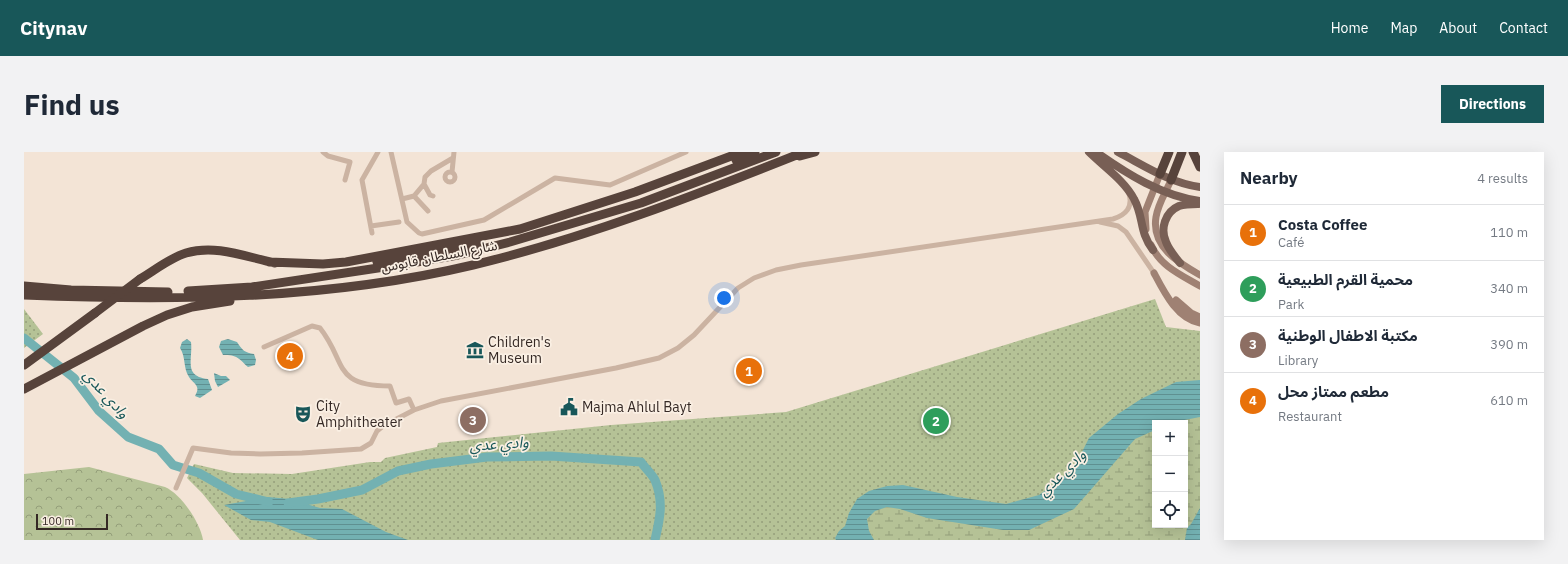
<!DOCTYPE html>
<meta charset="utf-8">
<style>
body{margin:0;font-family:"IBM Plex Sans","Noto Sans Arabic",sans-serif;background:#f2f2f3;color:#1f2937}
.controls{position:absolute;right:12px;bottom:12px;display:grid;overflow:hidden;border-radius:0px;box-shadow:0 4px 16px #0002}
.controls button{width:36px;height:36px;display:grid;place-items:center;padding:0;border:0;border-bottom:1px solid #e0e1e3;background:#fff;color:#1f2937;font:20px sans-serif}
.scale{position:absolute;left:12px;bottom:10px;width:72px;box-sizing:border-box;padding-left:4px;border:2px solid #352925;border-top:0;font-size:11px;line-height:14px;white-space:nowrap;color:#352925;-webkit-text-stroke:3px #faefe3;paint-order:stroke}
.you{position:absolute;left:700px;top:146px;width:14px;height:14px;margin:-10px;border:3px solid #fff;border-radius:50%;background:#1a73e8;box-shadow:0 0 0 6px #1a73e833}
.badge{display:grid;place-items:center;width:26px;height:26px;border-radius:50%;background:#185759;color:#fff;font-size:13px;font-weight:700}
.pin{position:absolute;translate:-50% -50%;border:2px solid #fff;box-shadow:0 1px 4px #0006}
.list{margin:0;padding:0;list-style:none}
h2{display:flex;justify-content:space-between;align-items:center;height:52px;margin:0;padding:0 16px;font-size:17px}
h2 small{font-size:13px;font-weight:400;color:#747a83}
.list li{display:grid;grid-template-columns:26px 1fr auto;gap:12px;align-items:center;box-sizing:border-box;height:56px;padding:0 16px;border-top:1px solid #e0e1e3}
.list b{display:block;font-size:15px;white-space:nowrap}
.list p{margin:0;font-size:13px;white-space:nowrap;color:#747a83}
.list em{font-size:13px;font-style:normal;color:#747a83}
.icon{flex:none;width:22px;height:22px;fill:none;stroke:currentColor;stroke-width:2;stroke-linecap:round;stroke-linejoin:round}
.map{position:relative;flex:none;width:1176px;height:388px;overflow:hidden;border-radius:0px}
header{display:flex;align-items:center;gap:24px;box-sizing:border-box;height:56px;padding:0 20px;background:#185759;color:#fff}
header strong{font-size:19px}
nav{display:flex;gap:22px;margin-inline-start:auto;font-size:14px}
.intro{display:flex;align-items:center;justify-content:space-between;box-sizing:border-box;height:96px;padding:0 24px}
h1{margin:0;font-size:28px}
.button{padding:10px 18px;border-radius:0px;background:#185759;color:#fff;font-size:14px;font-weight:700}
main{display:flex;gap:24px;padding:0 24px}
aside{flex:1;background:#fff;border-radius:0px;box-shadow:0 4px 16px #0002}
.map>svg:first-child{display:block}
.grass{fill:url(#grass-dots);fill-rule:evenodd}
.wetland{fill:url(#wetland-marsh)}
.park{fill:url(#park-crowns)}
.water{fill:url(#water-rules)}
.lines{fill:none;stroke-linecap:round;stroke-linejoin:round}
.river{stroke:#73b1b2;stroke-width:9}
.street{stroke:#cbb3a2;stroke-width:5}
.secondary{stroke:#9f8173;stroke-width:7}
.primary{stroke:#785f55;stroke-width:8}
.highway{stroke:#57433b;stroke-width:9}
.highway-bridge{stroke:#57433b;stroke-width:9}
.labels{text-anchor:middle;stroke-width:3.5;stroke-linejoin:round;paint-order:stroke}
.street-label{font-size:14px;fill:#352925;stroke:#faefe3}
.poi-label{font-size:14px;fill:#352925;stroke:#faefe3;text-anchor:start}
.water-label{font-size:15px;font-style:italic;fill:#185759;stroke:#faefe3}
</style>
<header>
<strong>Citynav</strong>
<nav><a>Home</a><a>Map</a><a>About</a><a>Contact</a></nav>
</header>
<div class="intro"><h1>Find us</h1><a class="button">Directions</a></div>
<main>
<div class="map">
<svg width="1176" height="388" viewBox="0 0 1176 388">
<defs>
<pattern id="grass-dots" width="8" height="8" patternUnits="userSpaceOnUse"><rect width="8" height="8" fill="#b5c296"/><path d="M2 2h.1M6 6h.1" fill="none" stroke="#949e7a" stroke-width="1.8" stroke-linecap="round"/></pattern>
<pattern id="wetland-marsh" width="20" height="14" patternUnits="userSpaceOnUse"><rect width="20" height="14" fill="#b5c296"/><path d="M1 5h8M5 5V1M11 12h8M15 12V8" fill="none" stroke="#949e7a"/></pattern>
<pattern id="park-crowns" width="20" height="18" patternUnits="userSpaceOnUse"><rect width="20" height="18" fill="#b5c296"/><path d="M2 6a3 3 0 1 1 6 0M12 15a3 3 0 1 1 6 0" fill="none" stroke="#949e7a"/></pattern>
<pattern id="water-rules" width="6" height="5" patternUnits="userSpaceOnUse"><rect width="6" height="5" fill="#73b1b2"/><path d="M0 2.5h6" fill="none" stroke="#5f9091"/></pattern>
</defs>
<rect width="100%" height="100%" fill="#f3e4d6"/>
<!-- grass -->
<path class="grass" d="M1131 147 1142 175 1176 179V388H216L178 341 163 326 170 312 209 321 268 322 346 310H357L361 306 413 295 414 291 587 273 762 260ZM1131 271H1161V373H1131Z
M0 157 19 182 0 196Z"/>
<!-- wetland -->
<path class="wetland" d="M1173 264 1176 265V356L1166 373 1163 376 1161 388H850L845 379 843 367 851 359 863 355 876 357 903 366 1005 378 1050 357 1111 287 1131 278V373H1161V271H1145Z"/>
<!-- park -->
<path class="park" d="M65 315 141 335C157 342 176 370 179 388H0V322Z"/>
<!-- water -->
<path class="water" d="M163 187 167 190C169 208 159 224 184 227L188 238 176 246 171 244C173 240 174 238 173 235 171 230 167 229 165 225 159 216 162 205 156 196L158 190Z
M204 187 213 190C218 198 221 201 230 202L232 208 231 213 224 215C214 206 214 203 199 203L195 195 197 189Z
M190 221 197 224H202L206 228 194 235 191 229Z
M1176 228V265L1145 271H1131V278L1111 287 1050 357 1005 378H979L903 366 876 357 863 355 851 359 843 367 845 379 850 388H812L811 386 815 379 821 374 825 361 833 347 845 339 863 334 879 333 933 345 982 352 1015 343 1029 333 1050 316 1065 286 1094 262 1117 247 1152 230Z
M244 345 266 347 296 356 318 357 362 380 384 388H419H294L246 370 227 368 200 353Z
M1176 356V388H1161L1163 376 1167 372Z"/>
<g class="lines">
<!-- river -->
<path class="river" d="M0 186 50 226 75 259 104 285 135 297 149 313 175 321 212 342 245 350
M264 351 294 347 338 338 374 319 407 312 463 305 527 304 617 310C621 316 628 322 631 328 640 350 636 366 631 388"/>
<!-- street -->
<path class="street" d="M299 0 304 4 326 10 321 28
M367 0 383 70 395 81 398 82 460 68 531 26 586 33 662 0
M421 25a5 5 0 1 1 10 0a5 5 0 1 1-10 0Z
M428 20 430 0
M400 32 406 43 409 44
M390 44 404 59
M378 47 390 44 400 32 401 25 407 19 429 6
M1076 70 1094 74 1102 80 1130 121
M347 74 375 70
M348 81 338 28 354 0
M240 195 288 174 296 176C323 210 308 234 366 234L372 251 385 247 390 258
M152 336 169 296 207 301 236 302 278 301 337 297 347 291 353 279 359 274 390 258 417 249 592 216 635 206 654 196 670 183 714 136 730 126 752 118 777 113 1089 67C1102 63 1109 55 1105 42"/>
<!-- secondary -->
<path class="secondary" d="M1147 28C1142 40 1134 52 1132 65 1127 95 1155 111 1176 123
M1122 77 1121 60 1136 22
M1127 93C1136 114 1157 123 1176 134
M1130 121C1140 140 1153 167 1176 171
M1152 148 1167 161 1176 165"/>
<!-- primary -->
<path class="primary" d="M1065 0C1080 15 1100 28 1110 47 1120 65 1115 80 1129 98
M1072 0C1103 22 1138 44 1176 49
M1094 0C1121 14 1146 31 1176 35
M1156 111C1151 105 1145 98 1142 90 1136 77 1141 60 1155 54 1161 52 1168 52 1174 52"/>
<!-- highway -->
<path class="highway" d="M1169 0 1176 15
M776 4 791 0
M712 8 731 0
M1136 22 1145 0
M1147 28 1158 0
M245 110 299 112 322 110 496 77 611 40 718 0
M353 110 456 90
M116 127C131 118 146 106 162 101 192 92 222 105 251 111
M0 134 47 138 144 140
M164 139 228 135 387 111 434 103 486 90 617 51 752 0
M0 143C150 149 302 148 449 113 562 86 672 43 780 0
M0 213 71 161
M0 237 119 174 143 163 168 155 206 149"/>
<!-- highway-bridge -->
<path class="highway-bridge" d="M71 161 116 127"/>
</g>
<!-- icons -->
<defs>
<g id="museum-bare" transform="scale(1.38)"><path d="M0-6L6-3V-2H-6V-3ZM-5-1h2V3h-2ZM-1-1h2V3h-2ZM3-1h2V3H3ZM-6 4H6V6H-6Z" fill="#185759" stroke="#faefe3" stroke-width="2.5" paint-order="stroke"/></g>
<g id="civic-bare" transform="scale(1.38)"><path d="M-.6-6.5H3V-4.5H.6V-3L4-1V1h2V6H-6V1h2V-1L-.6-3ZM-1.2 2.5V6h2.4V2.5Z" fill="#185759" stroke="#faefe3" stroke-width="2.5" paint-order="stroke"/></g>
<g id="theatre-bare" transform="scale(1.38)"><path d="M-5-5.5Q0-4 5-5.5V0Q5 5 0 6Q-5 5-5 0ZM-3.3-2.5H-1v1.5H-3.3ZM1-2.5H3.3v1.5H1ZM-2.8 1Q0 5.5 2.8 1Z" fill="#185759" stroke="#faefe3" stroke-width="2.5" paint-order="stroke"/></g>
</defs>
<g fill-rule="evenodd">
<use href="#museum-bare" x="451" y="198"/>
<use href="#civic-bare" x="545" y="255"/>
<use href="#theatre-bare" x="279" y="262"/>
</g>
<g class="labels">
<!-- street labels -->
<g class="street-label">
<text transform="translate(415 104) rotate(-11)" y="5">شارع السلطان قابوس</text>
</g>
<!-- poi labels -->
<g class="poi-label">
<text x="464" y="195">Children's<tspan x="464" dy="16">Museum</tspan></text>
<text x="292" y="259">City<tspan x="292" dy="16">Amphitheater</tspan></text>
<text x="558" y="260">Majma Ahlul Bayt</text>
</g>
<!-- water labels -->
<g class="water-label">
<text transform="translate(82 242) rotate(48)" y="5">وادي عدي</text>
<text transform="translate(475 292) rotate(-4)" y="5">وادي عدي</text>
<text transform="translate(1038 321) rotate(-44)" y="5">وادي عدي</text>
</g>
</g>
</svg>
<div class="controls">
<button>+</button>
<button>−</button>
<button><svg class="icon" aria-label="locate" viewBox="0 0 24 24"><circle cx="12" cy="12" r="6"/><path d="M12 2v4M12 18v4M2 12h4M18 12h4"/></svg></button>
</div>
<div class="scale">100 m</div>
<div class="you"></div>
<div class="pin badge" style="left:725px;top:219px;background:#e8710a">1</div>
<div class="pin badge" style="left:912px;top:269px;background:#2e9e5b">2</div>
<div class="pin badge" style="left:449px;top:268px;background:#8d6e63">3</div>
<div class="pin badge" style="left:266px;top:204px;background:#e8710a">4</div>
</div>
<aside>
<h2>Nearby<small>4 results</small></h2>
<ul class="list">
<li><span class="badge" style="background:#e8710a">1</span><div><b>Costa Coffee</b><p>Café</p></div><em>110 m</em></li>
<li><span class="badge" style="background:#2e9e5b">2</span><div><b>محمية القرم الطبيعية</b><p>Park</p></div><em>340 m</em></li>
<li><span class="badge" style="background:#8d6e63">3</span><div><b>مكتبة الاطفال الوطنية</b><p>Library</p></div><em>390 m</em></li>
<li><span class="badge" style="background:#e8710a">4</span><div><b>مطعم ممتاز محل</b><p>Restaurant</p></div><em>610 m</em></li>
</ul>
</aside>
</main>
